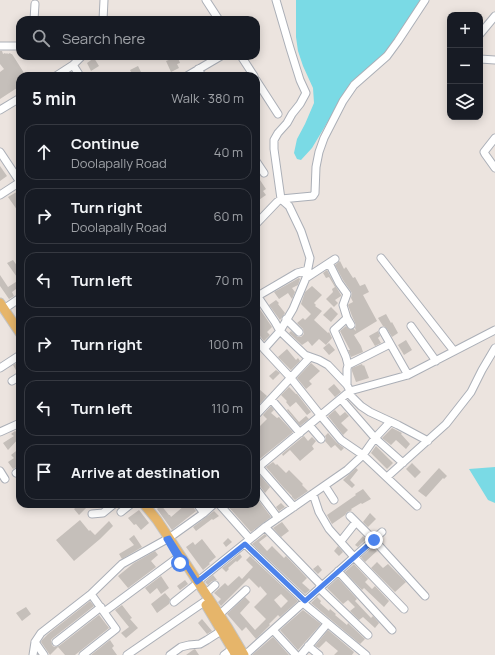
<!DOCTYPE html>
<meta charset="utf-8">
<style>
body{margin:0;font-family:Manrope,sans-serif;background:#242831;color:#f1f3f6}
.controls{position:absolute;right:12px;top:12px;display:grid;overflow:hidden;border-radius:8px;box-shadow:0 2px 10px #0003}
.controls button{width:36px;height:36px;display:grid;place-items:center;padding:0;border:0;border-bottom:1px solid #363941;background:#171b24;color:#f1f3f6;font:20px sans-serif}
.stop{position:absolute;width:12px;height:12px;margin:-9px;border:3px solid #4c83ec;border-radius:50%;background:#fff}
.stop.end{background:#4c83ec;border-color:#fff;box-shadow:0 1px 4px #0008}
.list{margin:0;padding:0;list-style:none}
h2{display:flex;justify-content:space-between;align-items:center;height:52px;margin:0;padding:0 16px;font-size:17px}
h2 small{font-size:13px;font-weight:400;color:#9ea1a6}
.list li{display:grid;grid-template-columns:26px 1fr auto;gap:12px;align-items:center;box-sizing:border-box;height:56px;margin:0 8px 8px;padding:0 8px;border:1px solid #363941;border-radius:12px}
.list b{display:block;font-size:15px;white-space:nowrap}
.list p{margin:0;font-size:13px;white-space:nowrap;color:#9ea1a6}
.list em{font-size:13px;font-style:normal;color:#9ea1a6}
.icon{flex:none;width:22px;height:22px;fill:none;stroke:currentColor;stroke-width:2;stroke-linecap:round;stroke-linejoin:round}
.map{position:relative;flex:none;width:495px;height:655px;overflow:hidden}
.search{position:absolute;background:#171b24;box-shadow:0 2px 10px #0003;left:16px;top:16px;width:244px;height:44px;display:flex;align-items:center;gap:10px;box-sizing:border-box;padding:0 14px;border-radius:12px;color:#9ea1a6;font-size:15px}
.panel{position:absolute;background:#171b24;box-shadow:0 2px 10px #0003;left:16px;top:72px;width:244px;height:436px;border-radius:12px}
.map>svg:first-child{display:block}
.water{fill:#7adae5}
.building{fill:#c5bfba;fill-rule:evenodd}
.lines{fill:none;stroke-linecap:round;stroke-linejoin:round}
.minor-casing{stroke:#abafb7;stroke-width:9}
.major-casing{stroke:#c4c4c4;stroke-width:11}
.minor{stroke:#fff;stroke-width:7}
.major{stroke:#e6b56a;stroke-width:9}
.route{stroke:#4c83ec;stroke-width:5}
</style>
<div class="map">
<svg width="495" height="655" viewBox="0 0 495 655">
<rect width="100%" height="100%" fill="#ece4df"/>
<!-- water -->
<path class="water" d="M296 0H423L400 36 336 108 312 148 301 160 297 159 294 153 297 139 305 124 314 103 313 88 303 66 298 51 296 37Z
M495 467V503L488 500 469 469Z"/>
<!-- building -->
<path class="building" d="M0 51H2L3 54 5 53 6 54 7 53 8 54 10 53 11 54H12L26 76H20V86L0 99V72L4 69 0 64Z
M94 58 99 66 91 71 87 63Z
M174 58 175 60 178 58 180 63 177 64 179 68 171 72 166 61Z
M138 66 143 76H133L130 70Z
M0 166 7 176 0 181Z
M256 174 266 189 263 191 266 195 256 202Z
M20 190V214L8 197Z
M13 260 20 270V286L12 292 14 296 9 299 0 286V275L8 287 19 280 7 263Z
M340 261 344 269 346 267 353 278 355 277 360 286 365 284 369 292 363 295 377 321 354 335 361 346 363 352 351 357 348 350H350L340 331 346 326 349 329H354L356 331 355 328 356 325 352 316 348 305 349 304 353 302 351 298 352 293 343 280 335 265Z
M327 270 335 285 341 295V296L335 300 338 303 334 307 326 299 333 292 332 289 335 287 329 277 326 278 323 273Z
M299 278 300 279 298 285 292 288 295 292 292 299 288 293 279 299 274 292Z
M312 286 322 295 314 303 316 305 315 306 322 311 314 320 328 333 329 332 332 338 326 345 319 339 312 346 308 341 302 345 289 333 291 331 298 337H301L304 334 303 329 297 323 303 318 305 320 311 314 301 304 305 292Z
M276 300 279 303 278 304 285 313 280 320 269 305Z
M331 307 338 314 331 322 323 315Z
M259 308 272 327 267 332 270 335 264 341 260 336 256 333V324L258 321 256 318V310Z
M386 314 391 323 392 322 398 333 392 337 387 329 385 327 383 326 378 318Z
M378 331 380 336 378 338 381 343 375 346 369 336Z
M406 340 412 350 404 355 398 345Z
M329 343 335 350 329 355 323 348Z
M287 349 296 360 298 358 300 361 291 370 278 357Z
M20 361V371L17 372 13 365Z
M311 363 320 371 309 381 312 384 306 389 297 378Z
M362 364 363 366 364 365 369 378 356 382 352 371V368Z
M276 370 280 373 273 380 269 376Z
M334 384 341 392 335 397 328 389Z
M289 387 296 394H297L311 412 307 415 296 402 290 407 286 402 287 401 281 395Z
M259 389 267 396 256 408V392Z
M271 406 274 410 271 413 277 418 279 417 293 432 256 462V441L259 438 256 435V424L259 427 267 419 263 415Z
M288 409 299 422 306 416 309 419 300 426 287 410Z
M335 410 340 416 345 412 349 416 341 423 348 430 343 435 328 416Z
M392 428 402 433 401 434 410 444 406 449 396 440 391 445 382 438Z
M15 431 20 435V437L8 450 3 443 14 436 11 434Z
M328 433 337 443 344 448 341 451 335 445 331 448 325 441 326 438 325 436Z
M304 436 308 441 312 437 316 441 312 446 314 449 300 461 290 450 283 456 282 454Z
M376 446 393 463 387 469 371 453Z
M20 448V465L13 469 8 462 14 458 11 455Z
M273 462 276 465 277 464 286 473 289 470 303 484 302 485 308 491 295 500 292 497V496L284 488 266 467Z
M412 463 421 472 415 478 406 469Z
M356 468 358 470 350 480 355 485 352 488 343 480Z
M439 468 447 476 444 479 443 478 426 497 418 491Z
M258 473 270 487 265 493 260 486 256 484V474Z
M363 489 371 499 362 504 361 503 351 509 352 510 350 511 347 512 345 515 332 524 327 515 356 495 355 494Z
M256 497 271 517 251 532 226 504H256Z
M281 503 285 507 279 511 276 507Z
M79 504H90L79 515 74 509Z
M153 504H160L169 515H170L171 517 184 506 182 504H192L193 507 196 511 172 530 157 509H158Z
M139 510 149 523 141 530 136 524 134 525 128 518Z
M214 511 219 516 213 520 212 519 196 531 193 527Z
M370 513 376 519 368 527 363 522Z
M80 520 89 531 90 530 95 535 109 521 113 526 100 539 74 561 56 540Z
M282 522 289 531 281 537 273 528Z
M265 534 267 536 259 542 267 551 272 546 284 558 286 556 307 578 302 583 310 590 305 594 252 544Z
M134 535 142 547 122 559 119 554 134 545 129 539Z
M363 536 366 539 358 547 355 545Z
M228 538 232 542 226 547 223 543Z
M202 539 216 557 209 563 210 564 203 570 186 547 193 542 195 545Z
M338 546 343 552 339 556 334 551Z
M373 547 377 551 365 562 361 557Z
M155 551 158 555 151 561 156 567 128 588 118 576 134 563Z
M240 554 242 557 237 562 236 561 228 568 229 569 226 572 222 568Z
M250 556 298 601 280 617 278 615 269 624 270 625 256 639 246 627 242 631 227 614 245 597 250 602 240 613 255 630 266 619 254 607 267 594 260 586 259 588 249 578 221 606 218 602 221 599 214 593 225 583 228 586 239 576 242 579 253 567 246 560ZM281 594 288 601 281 608 274 600Z
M377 562 383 568 388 564 406 582 395 592 371 568Z
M354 564 368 579 365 582 372 589 375 586 389 601 384 607 364 588 362 590 345 572Z
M318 565 322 570 318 574 313 569Z
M213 575 217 580 212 581 208 585 205 582Z
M161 576 169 588 161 594 157 588 150 594 145 588Z
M338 578 357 599 355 601 371 618 373 616 379 623 375 628 363 617 359 620 350 611 355 607 348 600 343 604 327 588Z
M185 580 188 584 180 590 177 586Z
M165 593 170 599 169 604 157 613 151 604Z
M317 597 321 601 320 603 329 611 330 609 336 614 335 615 347 625 348 623 365 639 360 644 311 603Z
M90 601 94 606 53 638 51 640 52 645 54 647 59 646 99 615 109 628 75 655H65L58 647 50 655 41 642 42 640 48 634Z
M122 605 132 618 130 619 138 628 126 638 121 633 129 627 115 610Z
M26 607 31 614 22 621 16 613Z
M303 610 321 624 298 650 280 630Z
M202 619 212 631 207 634 198 623Z
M328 630 354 652 352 655H334L338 651 326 641 319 648 315 646Z
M273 637 289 655H252Z
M110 640 114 646 112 648 117 655H91Z
M195 649 199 655H186L193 650Z"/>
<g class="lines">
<!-- minor casing -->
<g class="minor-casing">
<path id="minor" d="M206 0 219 20
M34 20 35 4
M103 20 104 0
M480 34 495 16
M0 46H20
M241 56 254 76
M480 59 495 60
M73 65 80 76
M198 69 202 76
M56 76 73 65 82 56
M187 76 221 56
M256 80 278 114
M0 110 20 98
M495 138 484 152 485 154 495 168
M0 152 20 182
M256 161 264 173
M0 195 20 182
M256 224 277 202 281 199 313 196 315 193 316 167 319 152 324 138 343 101 354 85 387 56 398 41 425 0
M381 258 454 351
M329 263 339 283 347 294 343 305 347 318 351 325
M306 278 335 259
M256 294 275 322 280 331 305 355 319 360 328 365 347 385 350 391
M256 297 297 273 308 270
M4 309 20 298
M347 318 334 330 346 357 348 365
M286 319 299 332
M411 326 436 361
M383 331 408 375
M256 339 264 349 290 377 321 416 341 440 363 455 417 506
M264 349 280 331 293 309 306 278 310 258 301 231 289 206 281 199 274 149V140L278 133 287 123 292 114 300 104 306 93 300 80 290 48 276 0
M0 368 20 355
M12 381 20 376
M347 385V369L348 365 390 344
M348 393 361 406 370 412 398 425 428 441
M271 399 300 433
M256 415 310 357
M390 422 375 438 403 463
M309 425 321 439
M0 432 20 423
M259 467 294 507
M256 469 350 391 408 375 495 330
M0 471 5 479
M16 473 20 470
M387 477 446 424 471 392 482 370 495 348
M325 486 334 500
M256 489 278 518
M313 494 319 512 329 529 354 557 404 609
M197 504 204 513
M219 504 250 539
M121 512 131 504
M92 514 103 513 114 504
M350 516 374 540 425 596
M265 527 322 586
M341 541 356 522
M245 544 305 601
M338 571 392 630
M197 582 265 527 347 470 363 455 375 438 341 399
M319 588 368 635
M205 594 215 585
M174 602 194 586
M303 603 366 655
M104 612 177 558
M219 615 246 590
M273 630 296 655
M35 642 44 655
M56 642 101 607
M308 646 319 655
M33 655 35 642 41 633 91 594 122 564 169 538 204 513 214 504
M83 655 116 629 91 594
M127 655 204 602
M170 655 181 647 189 645 200 644 207 640 221 631
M224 655 232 649
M245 655 382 532
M301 655 327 624"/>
</g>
<!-- major casing -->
<g class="major-casing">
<path id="major" d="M0 303 20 333
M144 504 157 520 169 538 228 628 244 655
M206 605 236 655"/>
</g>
<!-- minor -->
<use href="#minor" class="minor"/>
<!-- major -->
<use href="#major" class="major"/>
</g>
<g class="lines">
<!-- route -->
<path class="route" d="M180 563 166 539 169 538 197 582 245 544 305 601 374 540"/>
</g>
</svg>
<div class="controls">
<button>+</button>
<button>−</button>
<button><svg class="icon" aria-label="layers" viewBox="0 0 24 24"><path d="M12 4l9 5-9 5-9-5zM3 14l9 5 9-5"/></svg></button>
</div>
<div class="stop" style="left:180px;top:563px"></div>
<div class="stop end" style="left:374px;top:540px"></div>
<div class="search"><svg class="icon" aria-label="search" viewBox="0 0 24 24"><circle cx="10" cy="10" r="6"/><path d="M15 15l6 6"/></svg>Search here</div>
<section class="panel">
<h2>5 min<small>Walk · 380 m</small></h2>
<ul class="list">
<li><svg class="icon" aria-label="ahead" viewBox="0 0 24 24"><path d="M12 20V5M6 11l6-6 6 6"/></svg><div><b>Continue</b><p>Doolapally Road</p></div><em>40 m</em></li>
<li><svg class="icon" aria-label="right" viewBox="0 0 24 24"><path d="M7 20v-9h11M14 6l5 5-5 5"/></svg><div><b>Turn right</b><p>Doolapally Road</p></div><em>60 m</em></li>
<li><svg class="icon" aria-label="left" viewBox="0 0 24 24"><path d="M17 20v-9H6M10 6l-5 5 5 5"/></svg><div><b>Turn left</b></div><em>70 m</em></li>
<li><svg class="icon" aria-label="right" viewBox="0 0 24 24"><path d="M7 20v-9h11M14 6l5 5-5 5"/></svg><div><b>Turn right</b></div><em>100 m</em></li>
<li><svg class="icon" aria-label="left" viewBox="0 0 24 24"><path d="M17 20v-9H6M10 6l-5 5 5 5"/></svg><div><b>Turn left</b></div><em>110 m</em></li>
<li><svg class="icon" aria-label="arrive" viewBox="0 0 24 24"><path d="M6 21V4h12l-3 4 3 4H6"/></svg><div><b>Arrive at destination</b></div></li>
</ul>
</section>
</div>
